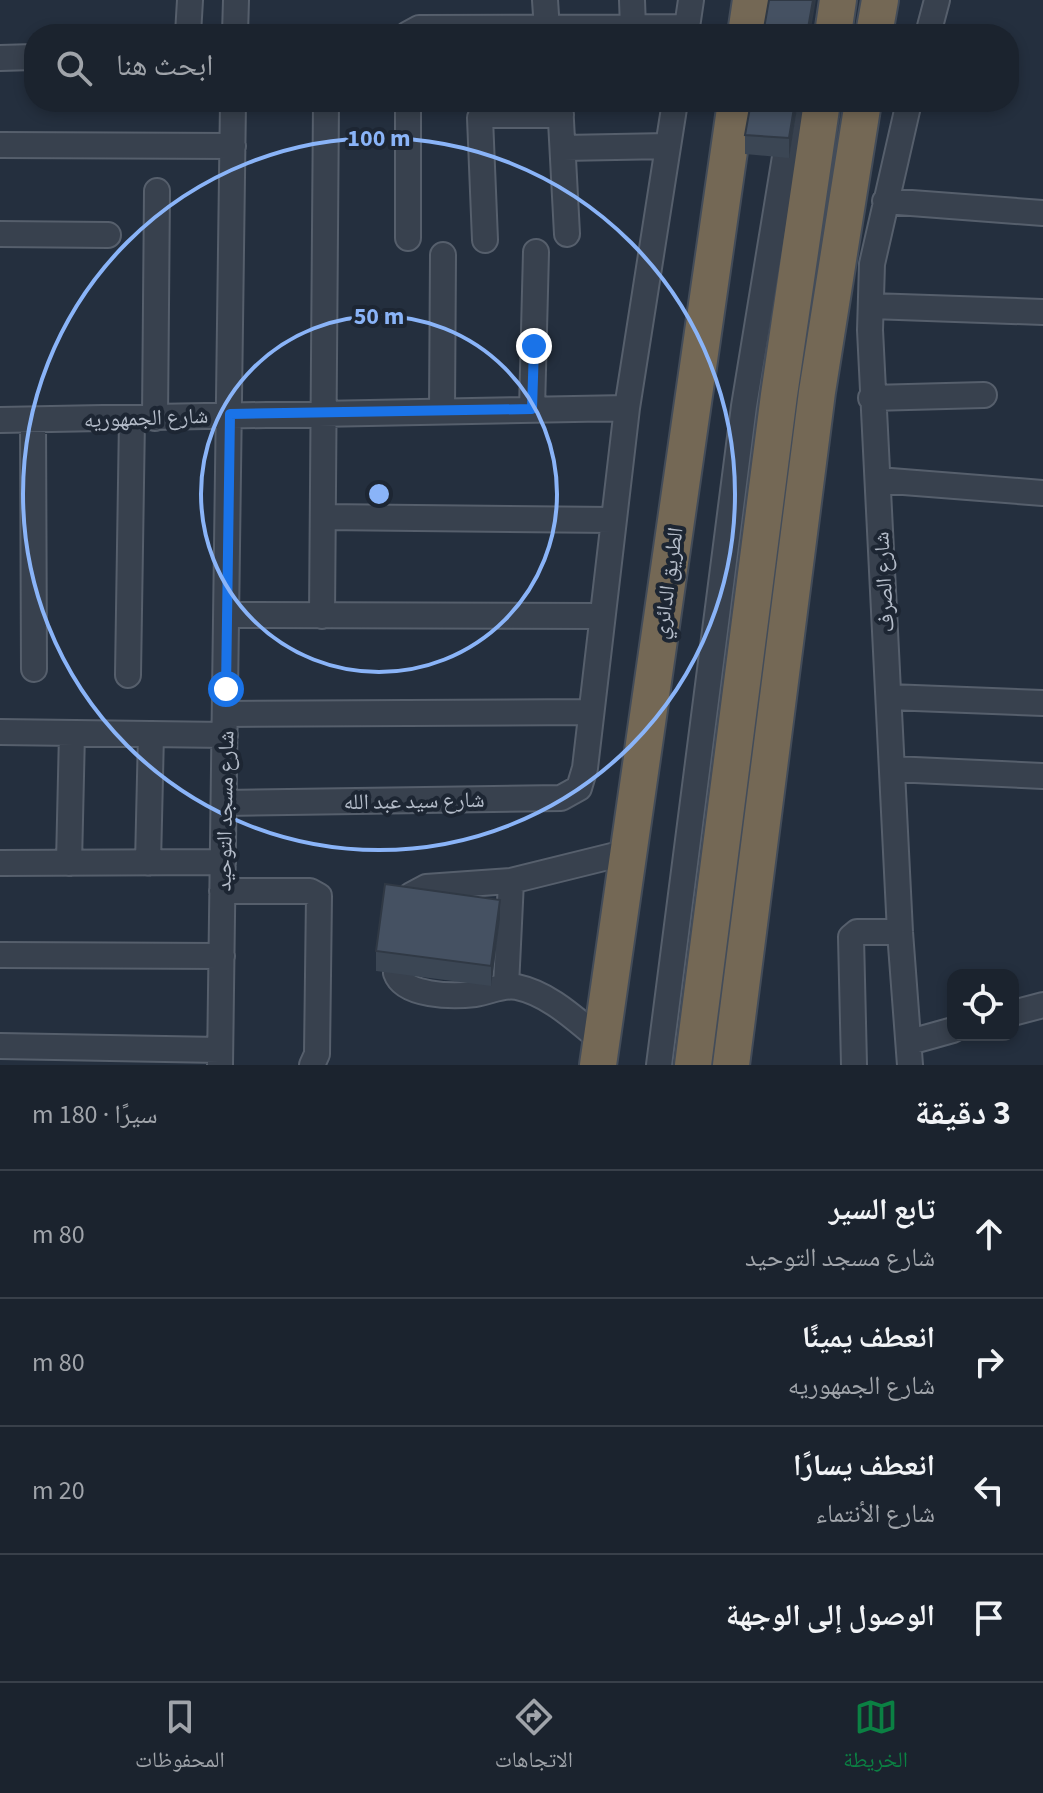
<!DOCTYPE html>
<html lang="ar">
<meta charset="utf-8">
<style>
body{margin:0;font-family:"Source Sans 3","Noto Naskh Arabic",sans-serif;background:#282f3a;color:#f1f3f6;direction:rtl}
.controls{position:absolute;right:24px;bottom:24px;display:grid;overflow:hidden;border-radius:16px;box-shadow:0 4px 12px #0003}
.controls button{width:72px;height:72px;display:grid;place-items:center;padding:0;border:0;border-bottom:2px solid #39404a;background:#1b232e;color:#f1f3f6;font:40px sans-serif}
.stop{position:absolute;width:24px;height:24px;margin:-18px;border:6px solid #1a73e8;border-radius:50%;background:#fff}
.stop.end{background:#1a73e8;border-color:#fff;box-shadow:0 2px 8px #0008}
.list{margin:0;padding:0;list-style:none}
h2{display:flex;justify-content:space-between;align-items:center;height:104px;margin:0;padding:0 32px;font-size:34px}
h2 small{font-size:26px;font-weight:400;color:#a0a4aa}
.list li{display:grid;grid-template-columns:52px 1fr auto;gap:24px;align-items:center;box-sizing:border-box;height:128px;padding:0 32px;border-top:2px solid #39404a}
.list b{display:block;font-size:30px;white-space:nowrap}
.list p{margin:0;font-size:26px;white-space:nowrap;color:#a0a4aa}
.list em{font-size:26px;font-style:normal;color:#a0a4aa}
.icon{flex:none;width:44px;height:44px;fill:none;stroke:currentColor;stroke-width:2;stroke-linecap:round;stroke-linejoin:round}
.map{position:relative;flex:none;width:1043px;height:1065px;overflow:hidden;direction:ltr}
.search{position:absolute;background:#1b232e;box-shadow:0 4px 12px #0003;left:24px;right:24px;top:24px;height:88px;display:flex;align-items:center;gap:20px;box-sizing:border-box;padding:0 28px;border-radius:32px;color:#a0a4aa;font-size:30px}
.sheet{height:616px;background:#1b232e}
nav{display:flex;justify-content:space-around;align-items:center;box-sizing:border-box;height:112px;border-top:2px solid #39404a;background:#1b232e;font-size:22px;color:#a0a4aa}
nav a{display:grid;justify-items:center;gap:4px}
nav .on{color:#0b8043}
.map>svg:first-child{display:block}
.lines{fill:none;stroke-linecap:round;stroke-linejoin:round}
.minor-casing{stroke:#565f6c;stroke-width:28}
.highway-casing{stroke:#434c59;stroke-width:40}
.minor{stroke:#38414e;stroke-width:24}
.highway{stroke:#746855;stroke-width:36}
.wall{fill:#3b4654}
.shaded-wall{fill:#303945}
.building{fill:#455162;stroke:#303945;stroke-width:2}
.route{stroke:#1a73e8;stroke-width:10}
.ring{fill:none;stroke:#8ab4f8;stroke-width:4}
.labels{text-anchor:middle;stroke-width:8;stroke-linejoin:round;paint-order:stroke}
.street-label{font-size:22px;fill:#b4bcc9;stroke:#1d2633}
.centre{fill:#8ab4f8;stroke:#1d2633;stroke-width:4}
.ring-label{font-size:24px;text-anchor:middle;font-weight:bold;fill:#8ab4f8;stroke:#1d2633;stroke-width:8;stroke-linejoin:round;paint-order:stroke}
</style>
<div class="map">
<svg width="1043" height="1065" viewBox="0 0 1043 1065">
<rect width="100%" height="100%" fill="#242f3e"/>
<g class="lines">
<!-- minor casing -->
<g class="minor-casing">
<path id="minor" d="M545 0 547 30
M632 0 633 28
M188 34 190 0
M235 34 236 0
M408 34 419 28 687 27
M686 34 691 0
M928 34 937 0
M0 58 34 57
M408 102V238
M560 102 567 234
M909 102 872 264 870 330 900 932 910 1065
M0 145 233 146
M563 148 668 146
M885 201 1043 213
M0 234 108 235
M485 240 480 118 485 115H561
M871 306 1043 312
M871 398 984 395
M442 409 443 255
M532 409 536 252
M155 418 157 191
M0 420 627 408
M33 420 34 669
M878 480 1043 493
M323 517 613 520
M227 615 601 616
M322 616 326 102
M128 675 132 419
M889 697 1043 703
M225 714 589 712
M0 732 225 735
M893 769 1043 776
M224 803 561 798 579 788 585 768 627 408 675 102
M0 863 223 862
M69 863 72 733
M148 863 151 734
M222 891H310L319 896 317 1054 312 1065
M404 906 411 895 426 887 511 881 628 852
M0 955 222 956
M396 973C404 996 452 997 475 994 490 992 502 984 517 987 550 994 576 1020 601 1040
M506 986 511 881
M1013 1013 1043 1005
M910 1042 953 1030
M0 1046 220 1050
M220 1065 233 102
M659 1065 744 406 794 102
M854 1065 851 937 857 932H900"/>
</g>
<!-- highway casing -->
<g class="highway-casing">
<path id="highway" d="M746 34 751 0
M833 34 838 0
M874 34 880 0
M598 1065 736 102
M693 1065 779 395 822 102
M731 1065 817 392 863 102"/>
</g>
<!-- minor -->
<use href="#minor" class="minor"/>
<!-- highway -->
<use href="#highway" class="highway"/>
</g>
<!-- wall -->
<path class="wall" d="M798 102 789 158 745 154V135Z
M500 919 491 986 376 971V951Z"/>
<!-- shaded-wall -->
<path class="shaded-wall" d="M813 0H816L810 34H807Z
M795 102H798L789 158V138Z
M500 900V919L491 986V966Z"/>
<!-- building -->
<path class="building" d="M769 0H813L807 34H763Z
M751 102H795L789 138 745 135Z
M385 884 500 900 491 966 376 951Z"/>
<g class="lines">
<!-- route -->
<path class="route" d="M226 689 230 414 532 409 534 346"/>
</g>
<!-- distance rings -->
<g class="ring">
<circle cx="379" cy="494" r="178"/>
<circle cx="379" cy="494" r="356"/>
</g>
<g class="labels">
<!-- street labels -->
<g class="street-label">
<text transform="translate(146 417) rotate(-2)" y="8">شارع الجمهوريه</text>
<text transform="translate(883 582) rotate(-93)" y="8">شارع الصرف</text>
<text transform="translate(667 583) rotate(-82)" y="8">الطريق الدائري</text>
<text transform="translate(414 800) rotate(-1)" y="8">شارع سيد عبد الله</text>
<text transform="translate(224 811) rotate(-89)" y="8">شارع مسجد التوحيد</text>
</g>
</g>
<circle cx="379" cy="494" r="12" class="centre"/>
<g class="ring-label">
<text x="379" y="146">100 m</text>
<text x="379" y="324">50 m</text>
</g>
</svg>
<div class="controls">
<button><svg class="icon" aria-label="locate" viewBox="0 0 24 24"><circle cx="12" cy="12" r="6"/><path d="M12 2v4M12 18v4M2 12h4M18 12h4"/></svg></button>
</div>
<div class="stop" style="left:226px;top:689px"></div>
<div class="stop end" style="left:534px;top:346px"></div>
<div class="search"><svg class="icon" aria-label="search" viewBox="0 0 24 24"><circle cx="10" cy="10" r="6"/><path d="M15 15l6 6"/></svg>ابحث هنا</div>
</div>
<section class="sheet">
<h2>3 دقيقة<small>سيرًا · 180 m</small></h2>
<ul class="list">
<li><svg class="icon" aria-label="ahead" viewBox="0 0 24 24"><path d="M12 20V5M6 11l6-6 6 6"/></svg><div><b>تابع السير</b><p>شارع مسجد التوحيد</p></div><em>80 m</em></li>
<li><svg class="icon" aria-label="right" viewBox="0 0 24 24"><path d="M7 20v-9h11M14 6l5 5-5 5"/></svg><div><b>انعطف يمينًا</b><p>شارع الجمهوريه</p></div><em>80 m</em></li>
<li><svg class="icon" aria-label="left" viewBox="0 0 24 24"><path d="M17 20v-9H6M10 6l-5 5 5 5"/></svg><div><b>انعطف يسارًا</b><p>شارع الأنتماء</p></div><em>20 m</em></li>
<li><svg class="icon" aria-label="arrive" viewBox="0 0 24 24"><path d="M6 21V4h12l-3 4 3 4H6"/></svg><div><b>الوصول إلى الوجهة</b></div></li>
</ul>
</section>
<nav>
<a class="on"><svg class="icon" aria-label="map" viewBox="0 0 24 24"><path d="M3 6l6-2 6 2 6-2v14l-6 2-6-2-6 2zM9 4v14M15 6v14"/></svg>الخريطة</a>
<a><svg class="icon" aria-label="directions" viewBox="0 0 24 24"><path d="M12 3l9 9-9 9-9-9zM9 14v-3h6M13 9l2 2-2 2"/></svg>الاتجاهات</a>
<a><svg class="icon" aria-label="saved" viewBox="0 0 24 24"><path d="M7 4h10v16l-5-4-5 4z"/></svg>المحفوظات</a>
</nav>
